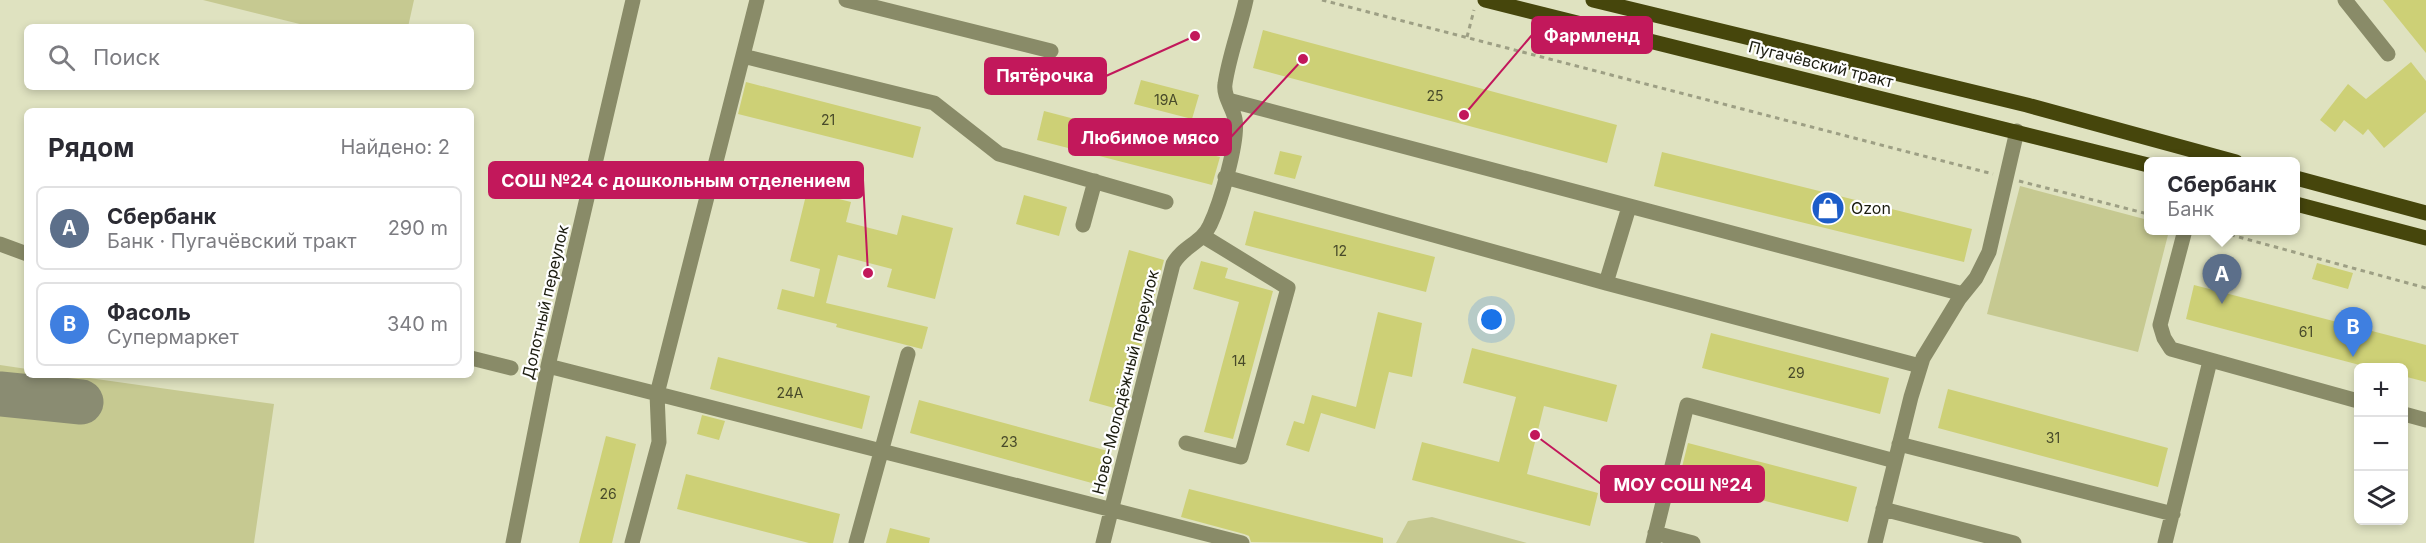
<!DOCTYPE html>
<html lang="ru">
<meta charset="utf-8">
<style>
body{margin:0;font-family:Inter,sans-serif;background:#f2f2f3;color:#2b2b33}
.controls{position:absolute;right:18px;bottom:18px;display:grid;overflow:hidden;border-radius:9px;box-shadow:0 3px 9px #0003}
.controls button{width:54px;height:54px;display:grid;place-items:center;padding:0;border:0;border-bottom:2px solid #e1e1e2;background:#fff;color:#2b2b33;font:30px sans-serif}
.you{position:absolute;left:1492px;top:320px;width:21px;height:21px;margin:-15px;border:4px solid #fff;border-radius:50%;background:#1a73e8;box-shadow:0 0 0 9px #1a73e833}
.badge{display:grid;place-items:center;width:39px;height:39px;border-radius:50%;background:#1c5dc9;color:#fff;font-size:20px;font-weight:700}
.pin{position:absolute;translate:-50% -50px;filter:drop-shadow(0 2px 3px #0008)}
.pin::after{content:'';position:absolute;top:32px;width:21px;height:18px;background:inherit;clip-path:polygon(0 0,100% 0,50% 100%)}
.popup{position:absolute;left:2144px;top:157px;width:156px;height:78px;box-sizing:border-box;display:grid;place-content:center;border-radius:9px;background:#fff;filter:drop-shadow(0 2px 4px #0005);font-size:20px;white-space:nowrap;color:#7c7c81}
.popup b{font-size:22px;color:#2b2b33}
.popup::after{content:'';position:absolute;left:50%;top:100%;margin-left:-12px;border:12px solid transparent;border-top-color:#fff}
.list{margin:0;padding:0;list-style:none}
h2{display:flex;justify-content:space-between;align-items:center;height:78px;margin:0;padding:0 24px;font-size:26px}
h2 small{font-size:20px;font-weight:400;color:#7c7c81}
.list li{display:grid;grid-template-columns:39px 1fr auto;gap:18px;align-items:center;box-sizing:border-box;height:84px;margin:0 12px 12px;padding:0 12px;border:2px solid #e1e1e2;border-radius:9px}
.list b{display:block;font-size:22px;white-space:nowrap}
.list p{margin:0;font-size:20px;white-space:nowrap;color:#7c7c81}
.list em{font-size:20px;font-style:normal;color:#7c7c81}
.icon{flex:none;width:33px;height:33px;fill:none;stroke:currentColor;stroke-width:2;stroke-linecap:round;stroke-linejoin:round}
.map{position:relative;flex:none;width:2426px;height:543px;overflow:hidden}
.search{position:absolute;background:#fff;box-shadow:0 3px 9px #0003;left:24px;top:24px;width:450px;height:66px;display:flex;align-items:center;gap:15px;box-sizing:border-box;padding:0 21px;border-radius:9px;color:#7c7c81;font-size:22px}
.panel{position:absolute;background:#fff;box-shadow:0 3px 9px #0003;left:24px;top:108px;width:450px;height:270px;border-radius:9px}
.map>svg:first-child{display:block}
.green{fill:#c6c991}
.lines{fill:none;stroke-linecap:round;stroke-linejoin:round}
.taxiway{stroke:#8a8c72;stroke-width:45}
.building{fill:#cdd076}
.path{stroke:#9d9f84;stroke-width:3;stroke-dasharray:4.5 4.5;stroke-linecap:butt}
.minor{stroke:#898b68;stroke-width:15}
.major{stroke:#46460c;stroke-width:15}
.labels{text-anchor:middle;stroke-width:4.5;stroke-linejoin:round;paint-order:stroke}
.number-label{font-size:14px;fill:#484a2a}
.street-label{font-size:16px;fill:#1c1d10;stroke:#fff}
.poi-label{font-size:16px;fill:#1c1d10;stroke:#fff;text-anchor:start}
.leader{fill:none;stroke:#c2185b;stroke-width:2}
.callout-dot{fill:#c2185b;stroke:#fff;stroke-width:2}
.callout{fill:#c2185b;stroke:#c2185b;stroke-width:2}
.callout-label{font-size:18px;text-anchor:middle;font-weight:bold;fill:#fff}
</style>
<div class="map">
<svg width="2426" height="543" viewBox="0 0 2426 543">
<rect width="100%" height="100%" fill="#dfe2c0"/>
<!-- green -->
<path class="green" d="M203 0H414L408 27H312Z
M2020 186 2148 220V230L2169 231 2138 352 1987 314Z
M0 365 27 369V375H68L274 404 254 543H0Z
M1432 517 1527 543H1396L1408 521Z"/>
<g class="lines">
<!-- taxiway -->
<path class="taxiway" d="M0 394 81 402"/>
</g>
<!-- building -->
<path class="building" d="M2383 0H2426V53Z
M1263 30 1617 125 1607 163 1253 68Z
M2411 62 2426 81V112L2384 148 2368 129 2363 135 2344 120 2335 132 2320 120 2348 84 2366 99Z
M1141 80 1199 95 1192 119 1134 104Z
M746 82 921 127 913 158 738 114Z
M1044 111 1220 157 1212 185 1037 140Z
M1280 151 1302 156 1295 179 1274 174Z
M1662 152 1972 229 1964 262 1654 186Z
M807 191 851 202 846 222 897 235 902 215 953 228 935 299 887 287 892 269 838 255 826 303 928 327 922 349 836 327 837 324 777 309 782 289 814 297 820 269 790 261Z
M1024 195 1067 207 1059 236 1016 224Z
M1254 211 1435 257 1426 292 1245 245Z
M1129 250 1164 260 1125 411 1089 401Z
M1201 261 1228 268 1225 278 1273 291 1233 439 1204 432 1239 302 1193 289Z
M2317 263 2353 273 2348 289 2312 279Z
M2194 285 2426 345V382L2403 376V368H2371L2186 319Z
M1378 312 1422 323 1412 377 1389 372 1375 429 1321 413 1309 452 1286 445 1294 421 1304 424 1312 395 1356 407Z
M1711 333 1889 378 1880 414 1702 368Z
M1472 348 1617 385 1607 422 1544 406 1527 474 1598 493 1590 526 1412 480 1422 442 1499 462 1516 397 1463 383Z
M718 357 870 396 862 429 710 389Z
M1948 389 2168 448 2158 487 1938 428Z
M919 400 1108 451 1099 485 910 433Z
M702 415 725 421 719 440 697 434Z
M606 436 636 444 612 543H579Z
M1688 443 1857 487 1848 522 1679 479Z
M686 474 840 514 833 543H809L677 509Z
M1189 489 1383 538V543L1251 542 1249 536 1244 534 1181 517Z
M890 528 930 538 929 543H886Z"/>
<g class="lines">
<!-- path -->
<path class="path" d="M1322 0 1993 174
M1467 37 1474 10
M2019 181 2148 214
M2213 230 2426 288"/>
<!-- minor -->
<path class="minor" d="M846 0 1051 51
M2345 0 2388 54
M743 56 934 103 999 154 1166 202
M1228 100 1963 294
M1225 177 1606 283 1920 366
M1083 225 1095 181
M2185 230 2160 325 2164 338 2171 349 2358 401
M0 244 27 254
M1606 283 1629 207
M471 358 511 368
M548 366 1242 543
M2404 414 2426 420
M1186 443 1241 457 1288 288 1203 236
M1899 444 2173 514
M1883 509 2014 543
M1655 533 1693 543
M513 543 548 366 633 0
M632 543 659 442 657 394 757 0
M856 543 908 354
M1103 543 1173 264C1183 246 1202 243 1210 225 1220 204 1239 141 1235 119 1233 108 1223 96 1225 84 1229 56 1240 28 1246 0
M1653 543 1687 405 1895 461
M1875 543 1911 397 1923 358 1959 299 1976 278 1989 252 2017 131
M2165 543 2210 361"/>
<!-- major -->
<path class="major" d="M1485 0 2148 165
M1593 0 2027 105 2236 162
M2296 178 2426 213
M2296 204 2426 238"/>
</g>
<!-- icons -->
<defs>
<g id="shop-disc" transform="scale(1.725)"><circle r="9.5" fill="#1c5dc9" stroke="#fff"/><path d="M-5-2.5h2.3a2.7 3.5 0 0 1 5.4 0H5L5.5 6h-11ZM-1.5-2.5h3a1.5 2.3 0 0 0-3 0Z" fill="#fff"/></g>
</defs>
<g fill-rule="evenodd">
<use href="#shop-disc" x="1828" y="208"/>
</g>
<g class="labels">
<!-- number labels -->
<g class="number-label">
<text x="1435" y="101">25</text>
<text x="1166" y="105">19А</text>
<text x="828" y="125">21</text>
<text x="1340" y="256">12</text>
<text x="2306" y="337">61</text>
<text x="1239" y="366">14</text>
<text x="1796" y="378">29</text>
<text x="790" y="398">24А</text>
<text x="2053" y="443">31</text>
<text x="1009" y="447">23</text>
<text x="608" y="499">26</text>
</g>
<!-- street labels -->
<g class="street-label">
<text transform="translate(1821 64) rotate(14)" y="6">Пугачёвский тракт</text>
<text transform="translate(545 302) rotate(-77)" y="6">Долотный переулок</text>
<text transform="translate(1125 382) rotate(-76)" y="6">Ново-Молодёжный переулок</text>
</g>
<!-- poi labels -->
<g class="poi-label">
<text x="1851" y="214">Ozon</text>
</g>
</g>
<!-- callouts -->
<path class="leader" d="M1464 115L1532 35M1195 36L1106 76M1303 59L1231 137M868 273L863 180M1535 435L1601 484"/>
<g class="callout-dot">
<circle cx="1464" cy="115" r="6"/>
<circle cx="1195" cy="36" r="6"/>
<circle cx="1303" cy="59" r="6"/>
<circle cx="868" cy="273" r="6"/>
<circle cx="1535" cy="435" r="6"/>
</g>
<g class="callout">
<rect x="1532" y="17" width="120" height="36" rx="6"/>
<rect x="985" y="58" width="121" height="36" rx="6"/>
<rect x="1069" y="119" width="162" height="36" rx="6"/>
<rect x="489" y="162" width="374" height="36" rx="6"/>
<rect x="1601" y="466" width="163" height="36" rx="6"/>
</g>
<g class="callout-label">
<text x="1592" y="42">Фармленд</text>
<text x="1045" y="82">Пятёрочка</text>
<text x="1150" y="144">Любимое мясо</text>
<text x="676" y="187">СОШ №24 с дошкольным отделением</text>
<text x="1683" y="491">МОУ СОШ №24</text>
</g>
</svg>
<div class="controls">
<button>+</button>
<button>−</button>
<button><svg class="icon" aria-label="layers" viewBox="0 0 24 24"><path d="M12 4l9 5-9 5-9-5zM3 14l9 5 9-5"/></svg></button>
</div>
<div class="you"></div>
<div class="pin badge" style="left:2222px;top:304px;background:#5c6f8a">A</div>
<div class="popup"><b>Сбербанк</b>Банк</div>
<div class="pin badge" style="left:2353px;top:357px;background:#3f7fe0">B</div>
<div class="search"><svg class="icon" aria-label="search" viewBox="0 0 24 24"><circle cx="10" cy="10" r="6"/><path d="M15 15l6 6"/></svg>Поиск</div>
<section class="panel">
<h2>Рядом<small>Найдено: 2</small></h2>
<ul class="list">
<li><span class="badge" style="background:#5c6f8a">A</span><div><b>Сбербанк</b><p>Банк · Пугачёвский тракт</p></div><em>290 m</em></li>
<li><span class="badge" style="background:#3f7fe0">B</span><div><b>Фасоль</b><p>Супермаркет</p></div><em>340 m</em></li>
</ul>
</section>
</div>
